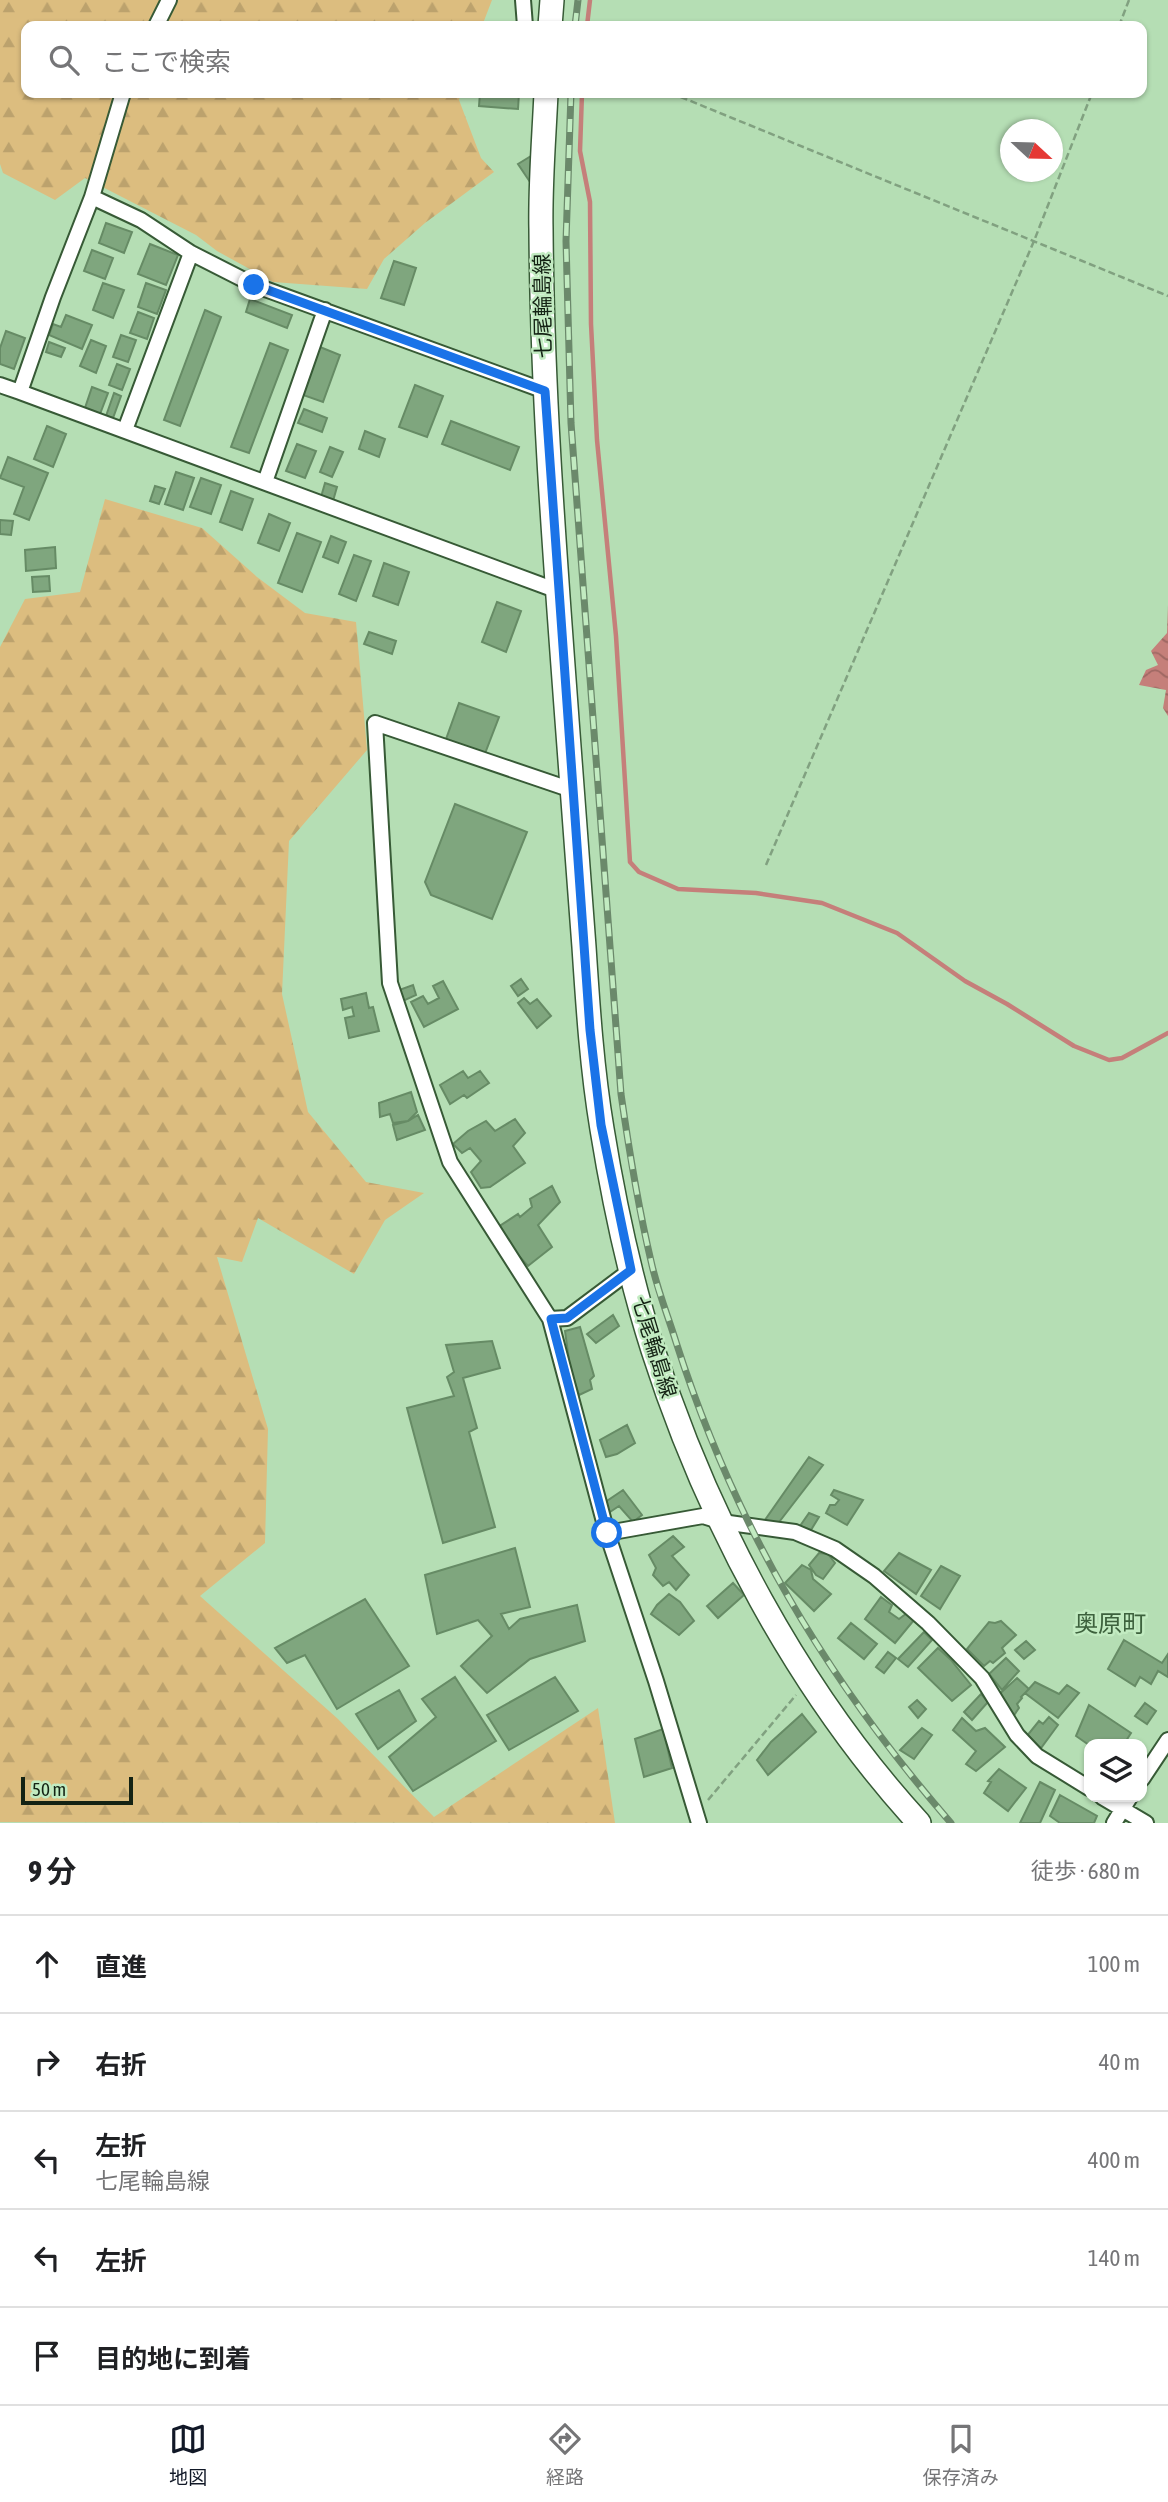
<!DOCTYPE html>
<html lang="ja">
<meta charset="utf-8">
<style>
body{margin:0;font-family:"Asap Condensed","Noto Sans JP",sans-serif;background:#f6f6f6;color:#202124}
.controls{position:absolute;right:21px;bottom:21px;display:grid;overflow:hidden;border-radius:14px;box-shadow:0 2px 5px #0004}
.controls button{width:63px;height:63px;display:grid;place-items:center;padding:0;border:0;border-bottom:2px solid #e0e0e0;background:#fff;color:#202124;font:35px sans-serif}
.compass{position:absolute;left:1000px;top:119px;width:63px;height:63px;border-radius:50%;background:#fff;box-shadow:0 2px 5px #0004;rotate:112deg}
.scale{position:absolute;left:21px;bottom:18px;width:112px;box-sizing:border-box;padding-left:7px;border:4px solid #142314;border-top:0;font-size:19px;line-height:24px;white-space:nowrap;color:#142314;-webkit-text-stroke:5px #c2ebc1;paint-order:stroke}
.stop{position:absolute;width:21px;height:21px;margin:-16px;border:5px solid #1a73e8;border-radius:50%;background:#fff}
.stop.end{background:#1a73e8;border-color:#fff;box-shadow:0 2px 7px #0008}
.list{margin:0;padding:0;list-style:none}
h2{display:flex;justify-content:space-between;align-items:center;height:91px;margin:0;padding:0 28px;font-size:30px}
h2 small{font-size:23px;font-weight:400;color:#757577}
.list li{display:grid;grid-template-columns:46px 1fr auto;gap:21px;align-items:center;box-sizing:border-box;height:98px;padding:0 28px;border-top:2px solid #e0e0e0}
.list b{display:block;font-size:26px;white-space:nowrap}
.list p{margin:0;font-size:23px;white-space:nowrap;color:#757577}
.list em{font-size:23px;font-style:normal;color:#757577}
.icon{flex:none;width:38px;height:38px;fill:none;stroke:currentColor;stroke-width:2;stroke-linecap:round;stroke-linejoin:round}
.map{position:relative;flex:none;width:1168px;height:1823px;overflow:hidden}
.search{position:absolute;background:#fff;box-shadow:0 2px 5px #0004;left:21px;right:21px;top:21px;height:77px;display:flex;align-items:center;gap:18px;box-sizing:border-box;padding:0 24px;border-radius:14px;color:#757577;font-size:26px}
.sheet{height:581px;background:#fff}
nav{display:flex;justify-content:space-around;align-items:center;box-sizing:border-box;height:98px;border-top:2px solid #e0e0e0;background:#fff;font-size:19px;color:#757577}
nav a{display:grid;justify-items:center;gap:4px}
nav .on{color:#111827}
.map>svg:first-child{display:block}
.forest{fill:url(#forest-firs)}
.water{fill:url(#water-waves)}
.lines{fill:none;stroke-linecap:round;stroke-linejoin:round}
.stream{stroke:#c57f7a;stroke-width:4.5}
.building{fill:#7fa67e;stroke:#668b65;stroke-width:2}
.minor-casing{stroke:#375a36;stroke-width:18}
.primary-casing{stroke:#375a36;stroke-width:26}
.path{stroke:#81a180;stroke-width:2.5;stroke-dasharray:7 3.5;stroke-linecap:butt}
.minor{stroke:#fff;stroke-width:14}
.primary{stroke:#fff;stroke-width:23}
.rail-casing{stroke:#6b896b;stroke-width:7}
.rail{stroke:#c2ebc1;stroke-width:4.5;stroke-dasharray:13;stroke-linecap:butt}
.route{stroke:#1a73e8;stroke-width:9}
.labels{text-anchor:middle;stroke-width:5;stroke-linejoin:round;paint-order:stroke}
.street-label{font-size:21px;fill:#142314;stroke:#c2ebc1}
.quarter-label{font-size:24px;fill:#3d613d;stroke:#c2ebc1}
</style>
<div class="map">
<svg width="1168" height="1823" viewBox="0 0 1168 1823">
<defs>
<pattern id="forest-firs" width="22" height="20" patternUnits="userSpaceOnUse" patternTransform="scale(1.75)"><rect width="22" height="20" fill="#dcbd7f"/><path d="M5 1l3.5 6h-7zM16 11l3.5 6h-7z" fill="#bca26d"/></pattern>
<pattern id="water-waves" width="16" height="10" patternUnits="userSpaceOnUse" patternTransform="scale(1.75)"><rect width="16" height="10" fill="#c57f7a"/><path d="M0 5q4-4 8 0t8 0" fill="none" stroke="#9f6863"/></pattern>
</defs>
<rect width="100%" height="100%" fill="#b5deb4"/>
<!-- forest -->
<path class="forest" d="M0 0H492L482 26H26V93H461L459 100 481 158 494 172 425 223 384 259 367 289 273 282 217 251 196 235 85 178 55 200 3 173 0 164Z
M105 499 202 528 257 577 305 613 356 622 367 750 289 841 282 994 308 1112 366 1182 424 1193 385 1220 354 1274 258 1218 242 1262 217 1257 268 1429 265 1543 200 1596 338 1719 434 1817 598 1708 615 1823 0 1822V647L25 599 80 592Z"/>
<!-- water -->
<path class="water" d="M1168 605V716L1163 708 1166 690 1139 685 1146 670 1158 665 1151 651 1167 633Z"/>
<g class="lines">
<!-- stream -->
<path class="stream" d="M587 26 590 0
M582 93 580 151 590 202 591 324 597 440 616 636 630 862 639 872 678 889 756 893 822 903 897 933 965 981 1007 1004 1074 1046 1109 1060 1122 1058 1168 1033"/>
</g>
<!-- building -->
<path class="building" d="M480 93H519L518 109 479 106Z
M531 156 530 182 518 164Z
M106 223 132 232 124 253 99 243Z
M150 244 178 255 166 285 138 274Z
M92 250 113 258 105 279 84 271Z
M394 261 416 268 404 305 381 298Z
M103 283 124 290 113 318 93 310Z
M146 283 166 290 157 314 138 307Z
M250 299 292 315 287 328 246 312Z
M205 310 221 317 180 426 164 420Z
M138 312 154 318 147 339 130 333Z
M66 315 92 325 82 349 49 335 53 324 61 327Z
M6 331 25 338 14 369 0 364V348Z
M121 335 136 340 128 362 113 357Z
M91 340 106 346 96 373 80 366Z
M49 342 65 348 61 357 46 352Z
M270 343 288 350 249 453 231 447Z
M320 347 340 355 323 402 303 395Z
M117 364 130 369 122 390 109 385Z
M415 385 443 396 427 437 399 427Z
M92 387 108 393 100 414 85 408Z
M114 393 121 396 113 418 106 416Z
M304 409 327 418 322 432 298 423Z
M451 421 519 447 510 470 442 444Z
M47 426 66 434 53 467 34 459Z
M365 431 385 439 379 457 359 449Z
M297 444 316 451 305 478 286 471Z
M330 447 343 452 332 477 320 472Z
M8 457 48 473 29 520 14 514 24 487 0 478Z
M176 472 194 478 183 510 165 504Z
M201 478 221 485 211 514 190 507Z
M325 483 337 487 333 501 321 497Z
M155 486 165 489 159 504 150 501Z
M231 491 253 499 242 530 220 522Z
M269 514 290 523 279 551 258 543Z
M0 520 13 521 11 535 0 534Z
M297 533 321 542 302 592 278 583Z
M331 536 346 542 338 563 323 557Z
M55 547 56 568 26 571 25 550Z
M354 555 371 561 356 601 339 594Z
M384 563 409 572 398 605 373 596Z
M49 576 50 591 33 592 32 577Z
M497 602 521 611 506 652 482 642Z
M369 632 396 641 392 654 364 644Z
M459 703 499 717 484 756 445 742Z
M455 804 527 832 492 919 431 895 425 882Z
M521 979 528 989 518 996 511 986Z
M443 981 458 1009 424 1027 411 1002 423 996 428 1004 439 998 433 986Z
M413 985 416 995 403 1001 399 990Z
M366 993 369 1008 373 1007 379 1031 349 1038 345 1018 354 1016 352 1007 343 1010 341 999Z
M524 998 530 1004 537 999 551 1016 537 1028 518 1003Z
M463 1071 468 1078 480 1071 489 1083 467 1098 464 1095 450 1104 440 1085Z
M411 1092 417 1112 408 1121 393 1123 390 1114 380 1117 379 1103Z
M418 1115 425 1130 397 1140 393 1125 408 1121Z
M515 1119 525 1133 513 1146 525 1163 490 1187 481 1188 471 1172 481 1161 470 1148 462 1153 453 1144 468 1131 486 1121 495 1131Z
M552 1186 560 1202 538 1225 552 1247 528 1266 495 1229 518 1214 520 1217 532 1207 530 1199Z
M613 1315 619 1326 596 1343 587 1334Z
M580 1327 594 1376 590 1380 592 1389 579 1395 568 1362 569 1360 565 1331Z
M492 1341 500 1368 463 1378 477 1428 469 1432 495 1527 443 1543 407 1408 454 1396 447 1377 454 1372 446 1345Z
M627 1425 635 1443 617 1454 606 1457 600 1440Z
M809 1457 823 1465 776 1526 765 1520Z
M623 1490 642 1515 633 1522 619 1506 607 1514 604 1503Z
M834 1490 863 1500 847 1525 826 1513 830 1505H835L839 1500 831 1495Z
M809 1513 819 1517 811 1530 800 1526Z
M673 1536 684 1547 672 1556 689 1575 676 1590 669 1582 663 1586 653 1575 656 1568 649 1555Z
M515 1548 530 1607 501 1614 509 1629 520 1619 577 1605 585 1641 530 1659 487 1693 461 1666 492 1636 478 1620 437 1634 425 1575Z
M819 1553 828 1554 835 1563 823 1579 816 1575 809 1565Z
M899 1553 931 1570 916 1594 884 1571Z
M802 1565 811 1570 813 1579 831 1594 814 1611 785 1583Z
M941 1566 960 1576 940 1609 921 1596Z
M733 1583 744 1595 718 1618 707 1606Z
M669 1594 680 1602 694 1621 679 1635 651 1614 657 1605Z
M881 1597 892 1605 889 1612 899 1619 907 1613 914 1620 895 1643 865 1619Z
M365 1599 409 1666 337 1709 305 1655 287 1663 275 1648Z
M1001 1621 1016 1635 1002 1648 1005 1653 993 1663 990 1661 984 1666 967 1649 989 1622 995 1623Z
M851 1623 877 1644 864 1659 838 1638Z
M924 1632 932 1640 908 1667 898 1659Z
M1124 1640 1162 1663 1168 1654V1677L1158 1671 1151 1684 1140 1677 1135 1686 1108 1669Z
M1026 1641 1035 1650 1024 1659 1015 1650Z
M938 1648 951 1660 971 1685 952 1701 918 1668Z
M888 1652 896 1658 884 1673 876 1667Z
M1006 1658 1019 1671 1002 1690 989 1674Z
M455 1677 496 1741 413 1791 389 1757 436 1717 422 1699Z
M555 1677 578 1711 509 1750 487 1715Z
M1017 1678 1029 1689 1021 1697 1022 1698 1017 1704 1019 1708 1012 1718 995 1698Z
M1035 1682 1059 1694 1067 1685 1079 1693 1058 1718 1025 1693Z
M399 1690 416 1721 378 1749 356 1714Z
M981 1694 988 1702 972 1720 964 1712Z
M917 1700 926 1709 918 1718 909 1707Z
M1145 1703 1156 1711 1147 1724 1135 1716Z
M1089 1705 1131 1733 1124 1744 1089 1745 1076 1736Z
M802 1714 816 1732 768 1775 757 1760 771 1742Z
M1049 1717 1058 1725 1041 1748 1026 1737 1039 1721 1043 1724Z
M962 1718 976 1731 985 1728 1005 1747 976 1771 966 1764 976 1751 953 1730Z
M922 1728 932 1735 914 1759 900 1750Z
M663 1729 672 1768 644 1777 635 1739Z
M999 1769 1026 1788 1008 1811 984 1793 991 1782 988 1781Z
M1040 1782 1055 1790 1040 1823H1020Z
M1060 1795 1097 1816 1094 1823H1060L1050 1816Z"/>
<g class="lines">
<!-- minor casing -->
<g class="minor-casing">
<path id="minor" d="M523 0 525 26
M156 26 169 0
M123 93 92 197 53 297 20 392 558 591
M92 197 141 220 191 253 254 285 545 391
M0 385 20 392
M125 430 191 253
M265 482 325 310
M572 790 375 723 390 983 450 1162 550 1319 607 1533 656 1681 699 1823
M550 1319 567 1318 631 1270
M607 1533 703 1516 722 1522 795 1532 835 1549 874 1576 928 1623 982 1678 1017 1735 1037 1756 1089 1788
M1142 1779 1168 1740
M1102 1797 1146 1823
M1114 1823 1130 1797"/>
</g>
<!-- primary casing -->
<g class="primary-casing">
<path id="primary" d="M550 26 552 0
M546 93C544 138 540 184 541 229 542 393 555 557 567 720 573 796 578 872 584 947 588 1008 592 1069 602 1129 614 1203 630 1278 653 1350 707 1519 799 1692 919 1823"/>
</g>
<!-- path -->
<path class="path" d="M1119 26 1129 0
M671 93 1168 296
M766 865 1034 241 1092 93
M708 1800 796 1695"/>
<!-- minor -->
<use href="#minor" class="minor"/>
<!-- primary -->
<use href="#primary" class="primary"/>
<!-- rail casing -->
<g class="rail-casing">
<path id="rail" d="M575 26 578 0
M571 93 566 241 571 423 621 1094C629 1150 638 1206 651 1261 657 1289 668 1316 676 1342 735 1526 825 1678 951 1823"/>
</g>
<!-- rail -->
<use href="#rail" class="rail"/>
</g>
<g class="lines">
<!-- route -->
<path class="route" d="M254 285 545 391 590 1030 601 1125 631 1270 567 1318 551 1319 607 1533"/>
</g>
<g class="labels">
<!-- street labels -->
<g class="street-label">
<text transform="translate(543 306) rotate(-91)" y="7">七尾輪島線</text>
<text transform="translate(654 1347) rotate(73)" y="7">七尾輪島線</text>
</g>
<!-- quarter labels -->
<g class="quarter-label">
<text x="1110" y="1632">奥原町</text>
</g>
</g>
</svg>
<div class="controls">
<button><svg class="icon" aria-label="layers" viewBox="0 0 24 24"><path d="M12 4l9 5-9 5-9-5zM3 14l9 5 9-5"/></svg></button>
</div>
<svg class="compass" viewBox="-18 -18 36 36"><path d="M0-13l5 13h-10z" fill="#e53935"/><path d="M0 13l5-13h-10z" fill="#757577"/></svg>
<div class="scale">50 m</div>
<div class="stop" style="left:607px;top:1533px"></div>
<div class="stop end" style="left:254px;top:285px"></div>
<div class="search"><svg class="icon" aria-label="search" viewBox="0 0 24 24"><circle cx="10" cy="10" r="6"/><path d="M15 15l6 6"/></svg>ここで検索</div>
</div>
<section class="sheet">
<h2>9 分<small>徒歩 · 680 m</small></h2>
<ul class="list">
<li><svg class="icon" aria-label="ahead" viewBox="0 0 24 24"><path d="M12 20V5M6 11l6-6 6 6"/></svg><div><b>直進</b></div><em>100 m</em></li>
<li><svg class="icon" aria-label="right" viewBox="0 0 24 24"><path d="M7 20v-9h11M14 6l5 5-5 5"/></svg><div><b>右折</b></div><em>40 m</em></li>
<li><svg class="icon" aria-label="left" viewBox="0 0 24 24"><path d="M17 20v-9H6M10 6l-5 5 5 5"/></svg><div><b>左折</b><p>七尾輪島線</p></div><em>400 m</em></li>
<li><svg class="icon" aria-label="left" viewBox="0 0 24 24"><path d="M17 20v-9H6M10 6l-5 5 5 5"/></svg><div><b>左折</b></div><em>140 m</em></li>
<li><svg class="icon" aria-label="arrive" viewBox="0 0 24 24"><path d="M6 21V4h12l-3 4 3 4H6"/></svg><div><b>目的地に到着</b></div></li>
</ul>
</section>
<nav>
<a class="on"><svg class="icon" aria-label="map" viewBox="0 0 24 24"><path d="M3 6l6-2 6 2 6-2v14l-6 2-6-2-6 2zM9 4v14M15 6v14"/></svg>地図</a>
<a><svg class="icon" aria-label="directions" viewBox="0 0 24 24"><path d="M12 3l9 9-9 9-9-9zM9 14v-3h6M13 9l2 2-2 2"/></svg>経路</a>
<a><svg class="icon" aria-label="saved" viewBox="0 0 24 24"><path d="M7 4h10v16l-5-4-5 4z"/></svg>保存済み</a>
</nav>
